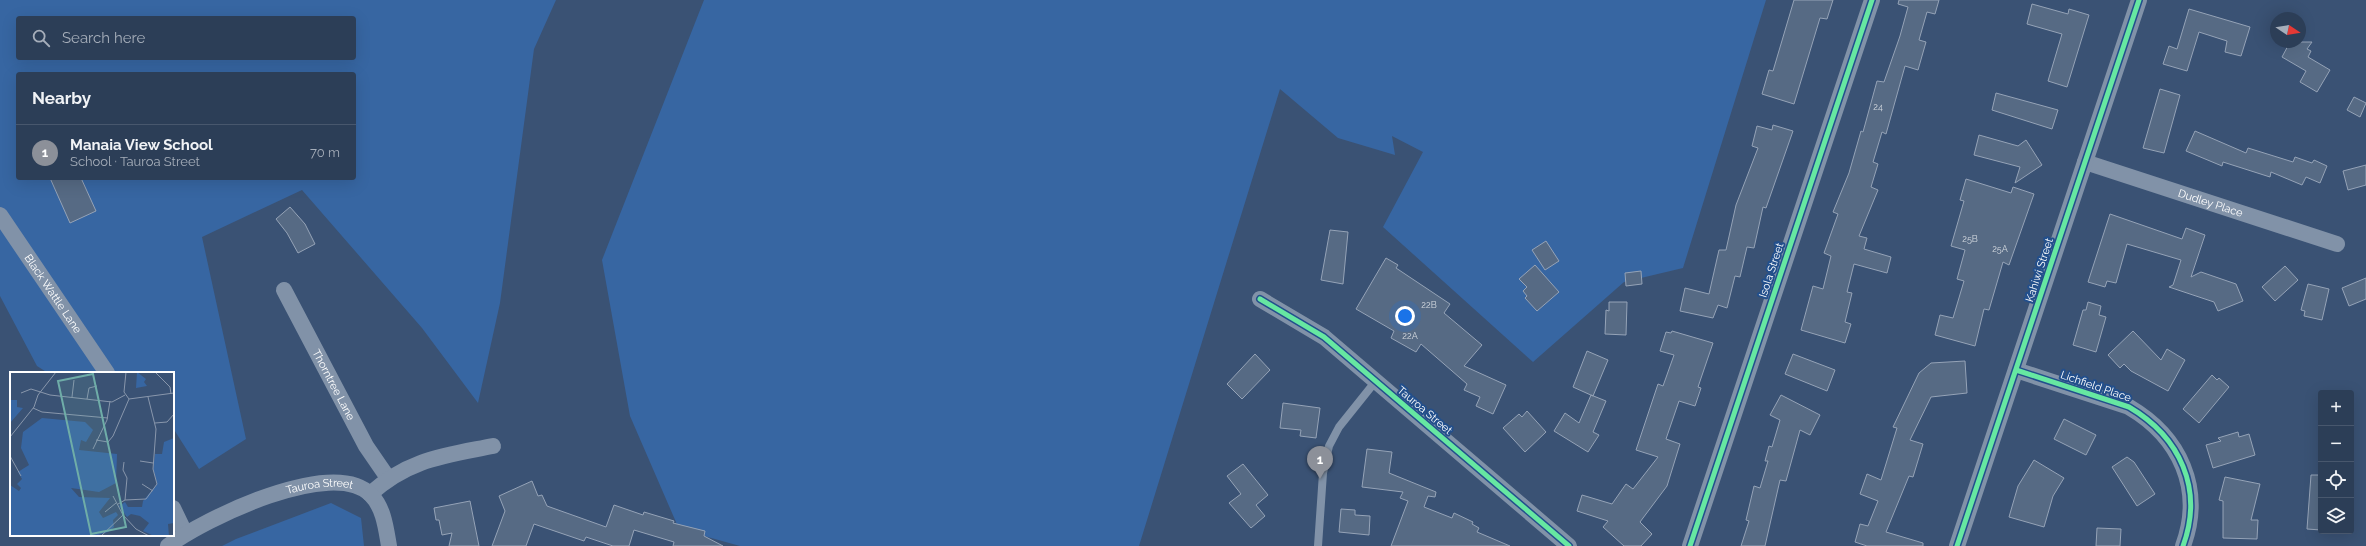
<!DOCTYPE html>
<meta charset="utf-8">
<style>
body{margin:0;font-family:Raleway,sans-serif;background:#384961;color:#f1f3f6}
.controls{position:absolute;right:12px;bottom:12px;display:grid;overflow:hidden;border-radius:4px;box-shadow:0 4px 16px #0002}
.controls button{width:36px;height:36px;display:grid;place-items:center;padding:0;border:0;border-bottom:1px solid #48576d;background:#2c3e57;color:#f1f3f6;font:20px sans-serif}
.compass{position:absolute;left:2270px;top:12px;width:36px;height:36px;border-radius:50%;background:#2c3e57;box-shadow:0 4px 16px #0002;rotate:102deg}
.you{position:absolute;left:1405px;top:316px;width:14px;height:14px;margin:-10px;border:3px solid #fff;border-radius:50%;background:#1a73e8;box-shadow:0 0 0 6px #1a73e833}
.badge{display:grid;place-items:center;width:26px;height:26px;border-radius:50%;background:#8c9099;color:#fff;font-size:13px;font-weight:700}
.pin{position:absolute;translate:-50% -33px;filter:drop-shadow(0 1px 2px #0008)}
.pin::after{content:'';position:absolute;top:21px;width:14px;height:12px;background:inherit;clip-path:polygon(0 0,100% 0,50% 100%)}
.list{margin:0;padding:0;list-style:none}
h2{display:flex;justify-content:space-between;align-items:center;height:52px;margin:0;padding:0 16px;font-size:17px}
h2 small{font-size:13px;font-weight:400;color:#a6aeba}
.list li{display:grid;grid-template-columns:26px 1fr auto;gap:12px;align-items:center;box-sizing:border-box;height:56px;padding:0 16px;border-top:1px solid #48576d}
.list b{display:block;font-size:15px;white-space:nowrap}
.list p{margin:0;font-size:13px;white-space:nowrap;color:#a6aeba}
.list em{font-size:13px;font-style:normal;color:#a6aeba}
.icon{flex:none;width:22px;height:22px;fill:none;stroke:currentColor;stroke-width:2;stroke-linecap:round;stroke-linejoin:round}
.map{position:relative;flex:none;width:2366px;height:546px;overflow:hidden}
.search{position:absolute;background:#2c3e57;box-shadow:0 4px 16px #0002;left:16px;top:16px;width:340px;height:44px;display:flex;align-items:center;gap:10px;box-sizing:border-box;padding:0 14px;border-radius:4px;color:#a6aeba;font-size:15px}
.panel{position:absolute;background:#2c3e57;box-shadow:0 4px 16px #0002;left:16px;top:72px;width:340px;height:108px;border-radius:4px}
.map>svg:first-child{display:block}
.green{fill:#3766a2;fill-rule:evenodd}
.building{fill:#566a84;stroke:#95a3b7}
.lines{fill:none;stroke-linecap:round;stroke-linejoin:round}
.lane{stroke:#8192a8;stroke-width:8}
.street{stroke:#8192a8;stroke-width:16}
.cycleway-casing{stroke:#224f8c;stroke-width:8}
.cycleway{stroke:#66e7a1;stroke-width:5}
.labels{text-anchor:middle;stroke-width:4;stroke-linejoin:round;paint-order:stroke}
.number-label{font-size:9px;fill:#d5dae0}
.street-label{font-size:11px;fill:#fff;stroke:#224f8c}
.inset-road{fill:none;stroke:#8997ac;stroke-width:1}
.view{fill:#6fada8;fill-opacity:0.15;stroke:#6fada8;stroke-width:2}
.inset-edge{fill:none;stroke:#fff;stroke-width:2}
</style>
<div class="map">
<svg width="2366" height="546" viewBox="0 0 2366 546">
<rect width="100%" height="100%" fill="#3a5274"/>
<!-- green -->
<path class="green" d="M0 0H556L534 49 500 303 478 403 422 328 302 190 202 237 246 439 199 469 173 428V373H48L37 366 0 296ZM18 18H354V58H18ZM18 74H354V178H18Z
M704 0H1766L1683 268 1624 282 1533 362 1383 227 1423 152 1392 136 1395 155 1338 138 1280 89 1139 546H740L679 529 630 416 602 260Z
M331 503 361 518 364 546H222L236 539Z"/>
<!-- building -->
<path class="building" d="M1794 0H1833L1827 19 1820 18 1794 104 1762 94 1769 70 1773 71Z
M1899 0H1939L1935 14 1927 12 1919 40 1926 42 1918 70 1905 66 1886 134 1882 132 1873 162 1878 164 1871 187 1878 190 1859 236 1867 238 1864 249 1891 257 1887 273 1854 264 1847 292 1852 293 1845 322 1851 324 1845 343 1801 330 1813 286 1823 289 1831 256 1824 253 1838 214 1833 212 1849 173 1861 131 1863 132 1877 81 1884 82 1900 36 1908 7 1898 4Z
M2032 4 2068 14 2069 9 2089 15 2067 87 2048 81 2062 34 2027 24Z
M2189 9 2250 27 2241 56 2225 52 2227 41 2199 32 2187 71 2163 64 2169 46 2177 49Z
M2290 42H2312L2307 49 2311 51 2308 57 2330 70 2317 92 2300 82 2306 71 2282 57Z
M2160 89 2180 95 2164 153 2143 148Z
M1996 93 2058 110 2052 129 1992 110Z
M2354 97 2366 103 2360 117 2347 110Z
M1773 125 1793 131 1766 208 1763 207 1754 248 1747 247 1740 277 1735 276 1727 308 1718 305 1713 318 1680 311 1685 288 1709 294 1719 250H1726L1736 205 1758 148 1752 146 1757 126 1772 130Z
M2195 131 2246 153 2248 148 2293 162 2295 157 2312 163 2314 160 2327 166 2320 183 2306 177 2302 185 2271 172 2270 177 2223 162 2222 166 2186 151Z
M1979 135 2018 146 2026 140 2042 165 2015 183 2020 167 1974 155Z
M2366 165V185L2348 190 2343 171Z
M50 178H81L96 211 70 223Z
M1966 179 2011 193 2013 187 2034 194 2009 265 2003 262 1989 310 1984 309 1975 346 1935 335 1940 315 1953 318 1964 281 1957 279 1965 250 1951 246 1964 201 1960 200Z
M290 207 305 224 315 244 298 253 287 233 276 219Z
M2110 214 2182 239 2186 228 2205 235 2191 277 2201 272 2236 284 2243 301 2218 311 2214 302 2169 287 2173 285 2181 260 2127 244 2116 283 2107 281 2105 287 2088 282Z
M1330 230 1348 232 1343 284 1321 280Z
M1546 241 1559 261 1545 270 1532 250Z
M1386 258 1398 265 1396 268 1450 304 1444 313 1482 345 1464 366 1506 385 1493 414 1476 406 1480 397 1464 390 1467 384 1421 344 1416 352 1391 338 1394 331 1356 309Z
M1535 265 1559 292 1537 311 1525 298 1527 296 1523 291 1527 287 1519 279Z
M2285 266 2298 280 2275 301 2262 287Z
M1641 271 1642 284 1626 286 1625 273Z
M2366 278V299L2349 306 2342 288Z
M2308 284 2329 289 2322 320 2304 316 2305 311 2301 310Z
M1609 302H1627L1626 335 1605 334 1606 310 1609 311Z
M2088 302 2101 306 2099 315 2106 317 2096 352 2073 345 2083 310H2086Z
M1672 331 1713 343 1698 387 1701 388 1695 406 1679 401 1666 439 1680 444 1667 486 1640 522 1652 534 1641 546H1624L1603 527 1608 521 1577 511 1582 495 1612 504 1626 484 1633 489 1658 457 1636 450 1658 384 1663 386 1674 355 1660 351 1666 332 1671 333Z
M2133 331 2161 360 2167 349 2185 360 2168 391 2131 371 2124 364 2120 368 2108 355Z
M1587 351 1608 360 1593 396 1573 387Z
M1255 354 1270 370 1242 399 1227 384Z
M1793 354 1835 370 1827 391 1785 374Z
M1965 361 1967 393 1931 397 1910 440 1923 444 1913 477 1909 476 1886 532 1923 543V546H1867L1855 542 1860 524 1868 526 1878 501 1860 494 1867 474 1881 480 1897 428 1893 427 1919 373 1931 363Z
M2212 375 2217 380 2219 378 2229 387 2199 423 2183 409Z
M1591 395 1606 401 1593 432 1599 435 1588 452 1554 431 1565 413 1579 423Z
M1781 395 1820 415 1810 435 1800 430 1786 481 1780 480 1765 546H1741L1749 521 1746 520 1754 486 1760 488 1768 461H1765L1769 446 1772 447 1780 420 1770 415Z
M1283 403 1320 408 1316 438 1300 436 1301 430 1280 428Z
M1527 411 1546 432 1525 452 1503 428 1519 414 1522 417Z
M2064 419 2096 435 2086 455 2054 439Z
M2238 432 2239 437 2249 434 2255 455 2213 468 2206 445 2221 441 2218 438Z
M1367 449 1392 452 1389 473 1436 492 1435 497 1428 496 1424 507 1452 518 1454 513 1473 522 1472 524 1479 528 1477 532 1510 546H1391L1408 501 1400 498 1403 492 1362 487Z
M2127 457 2134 462 2155 494 2137 506 2112 467Z
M2034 460 2064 478 2053 496 2044 527 2009 517 2018 486Z
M1243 464 1268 495 1256 505 1265 516 1251 528 1229 503 1241 494 1227 476Z
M2311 475H2321V530L2307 529Z
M2225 477 2260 484 2251 520H2258L2257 539 2223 538V501L2219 500Z
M532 481 538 496 542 495 547 506 606 527 614 505 643 515 644 512 674 521 673 523 705 531 704 536 723 546H673L674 542 634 530 629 546H613L586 537 584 541 534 524 526 546H492L505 511 499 496Z
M470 501 479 546H449L452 533 442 535 439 520H436L434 508Z
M1341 509 1355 510V515L1370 516 1369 535 1339 532Z
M2097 528 2121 529 2120 546H2096Z"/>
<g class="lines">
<!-- lane -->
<path class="lane" d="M1318 546 1323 473 1329 446 1339 427 1375 382"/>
<!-- street -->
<g class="street">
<path id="s1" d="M2085 162 2337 244"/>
<path id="s2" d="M0 215 107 373"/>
<path id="s3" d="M284 290 366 446 388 478"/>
<path d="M1260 299 1324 337 1569 546"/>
<path d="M2016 370 2129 407C2180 437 2204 489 2183 546"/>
<path d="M370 494C409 459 443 456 493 446"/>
<path d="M173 508 185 533"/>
<path id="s4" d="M168 546C204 519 333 456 371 495 384 508 386 529 389 546"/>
<path d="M1690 546 1872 0"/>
<path d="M1957 546 2139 0"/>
</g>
<!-- cycleway casing -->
<g class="cycleway-casing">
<path id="cycleway" d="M1260 299 1324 337 1569 546
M2016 370 2129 407C2180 437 2204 489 2183 546
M1690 546 1872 0
M1957 546 2139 0"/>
</g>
<!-- cycleway -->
<use href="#cycleway" class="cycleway"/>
</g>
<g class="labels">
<!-- number labels -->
<g class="number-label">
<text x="1878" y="110">24</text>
<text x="1970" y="242">25B</text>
<text x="2000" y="252">25A</text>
<text x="1429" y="308">22B</text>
<text x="1410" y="339">22A</text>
</g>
<!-- street labels -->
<g class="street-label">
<text dy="4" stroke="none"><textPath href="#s1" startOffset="132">Dudley Place</textPath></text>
<text transform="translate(1771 270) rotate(-72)" y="4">Isola Street</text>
<text transform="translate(2039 270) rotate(-72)" y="4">Kahiwi Street</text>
<text dy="4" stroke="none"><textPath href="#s2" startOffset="95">Black Wattle Lane</textPath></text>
<text dy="4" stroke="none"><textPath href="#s3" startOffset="107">Thorntree Lane</textPath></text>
<text transform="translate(2096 386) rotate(19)" y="4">Lichfield Place</text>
<text transform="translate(1425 410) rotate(40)" y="4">Tauroa Street</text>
<text dy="4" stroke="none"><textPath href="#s4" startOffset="165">Tauroa Street</textPath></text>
</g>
</g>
<!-- overview -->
<g transform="translate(10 372)">
<rect width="164" height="164" fill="#3a5274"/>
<path d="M127 0 136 7 134 10 137 14 126 16ZM0 28H7V35L13 36 0 51ZM32 46 75 50 83 58 76 70 71 68 69 78 107 82 106 111 89 120 61 116 69 125 100 126 89 140 93 146 106 140 108 143 103 148 104 155 98 160 85 164H0V113L9 119 11 116 7 112 12 107 8 100 19 93 11 76 13 60ZM164 66V151L158 152 159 164H144L133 159 139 151 130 144 121 142 117 145 109 134 115 130 118 135H132L133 129 147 112 143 97 145 82H152L154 70Z" fill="#3766a2"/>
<path class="inset-road" d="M116 0 114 20 119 27 164 21M145 0 160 15 161 22M11 21 21 17 40 23 102 30 115 23M62 25 64 8M77 27 79 16 87 14M23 36 32 40 98 46M145 51 157 50 164 42M0 65 24 35 28 23 46 0M86 68 98 70 103 64 119 27M83 77 97 48 100 29M0 84 11 104M130 89 143 91M114 90 113 98 117 106 115 128M132 112 143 119M103 124 113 143 126 157 139 164M108 132 115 128 136 127 147 112 143 97 146 57 138 25M95 140 106 131M91 164 113 143"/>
<path class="view" d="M83 2 116 155 81 162 48 9Z"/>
<rect width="164" height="164" class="inset-edge"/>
</g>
</svg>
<div class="controls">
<button>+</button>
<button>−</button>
<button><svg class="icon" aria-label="locate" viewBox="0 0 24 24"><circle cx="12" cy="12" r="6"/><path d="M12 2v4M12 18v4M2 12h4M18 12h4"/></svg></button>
<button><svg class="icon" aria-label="layers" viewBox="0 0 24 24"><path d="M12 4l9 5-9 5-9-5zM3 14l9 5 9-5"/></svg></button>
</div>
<svg class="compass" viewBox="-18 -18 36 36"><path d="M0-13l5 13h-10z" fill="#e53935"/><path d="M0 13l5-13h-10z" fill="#a6aeba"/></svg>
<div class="you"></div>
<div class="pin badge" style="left:1320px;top:479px">1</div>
<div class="search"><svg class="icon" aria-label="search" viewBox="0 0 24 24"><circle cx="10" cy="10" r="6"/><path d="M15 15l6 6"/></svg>Search here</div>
<section class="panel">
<h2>Nearby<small></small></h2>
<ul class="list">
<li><span class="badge">1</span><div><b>Manaia View School</b><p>School · Tauroa Street</p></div><em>70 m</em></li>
</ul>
</section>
</div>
